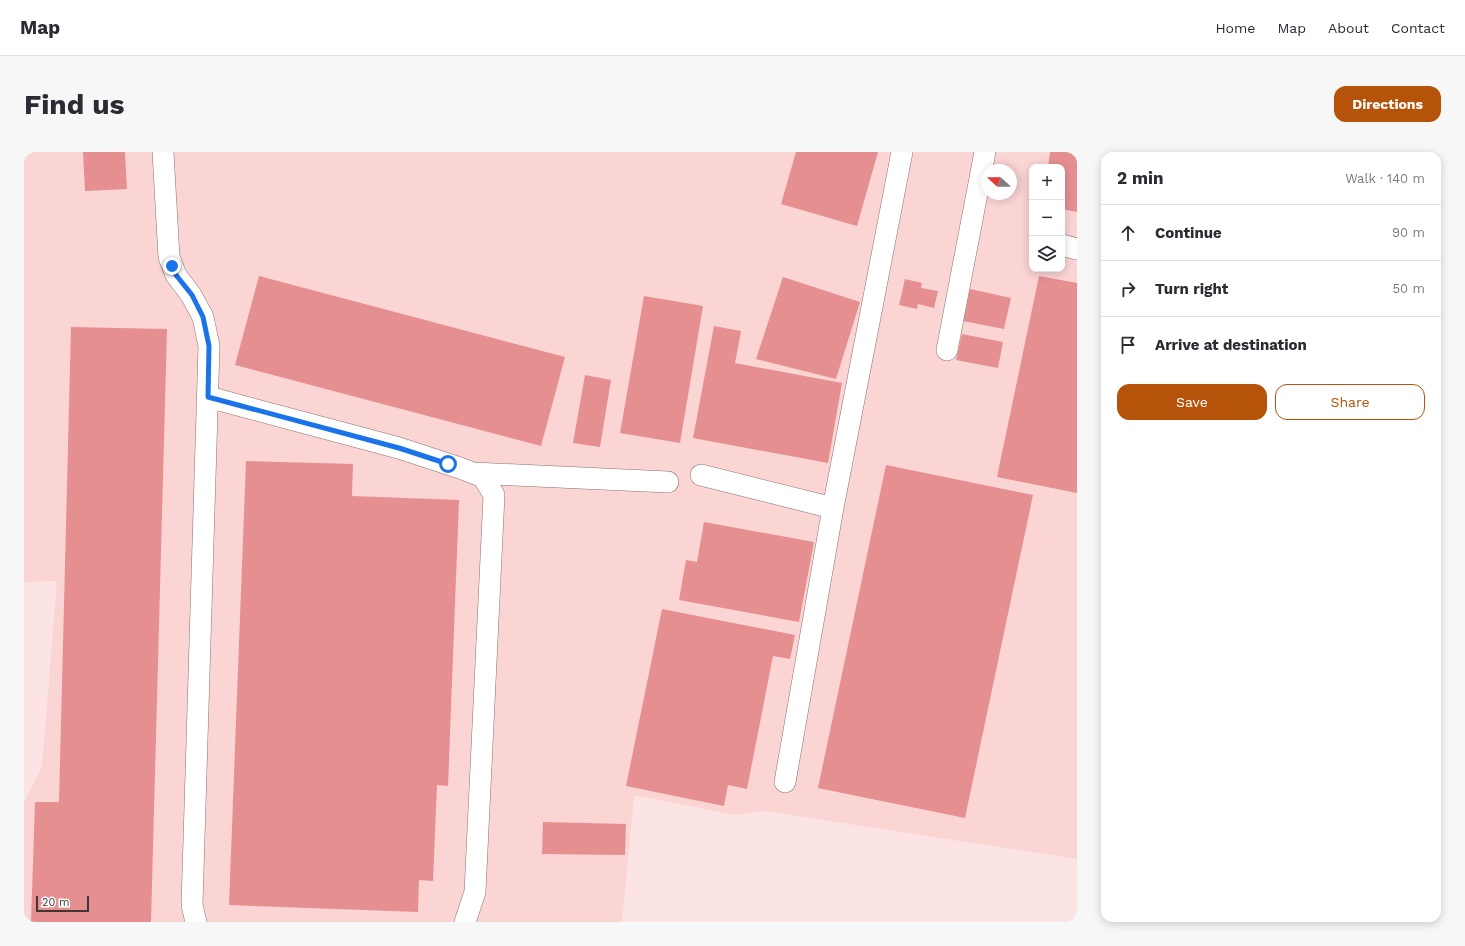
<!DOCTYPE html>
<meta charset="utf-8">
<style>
body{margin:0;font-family:"Work Sans",sans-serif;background:#f7f7f7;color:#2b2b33}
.controls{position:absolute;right:12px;top:12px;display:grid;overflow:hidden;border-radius:8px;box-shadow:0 2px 10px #0003}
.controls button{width:36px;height:36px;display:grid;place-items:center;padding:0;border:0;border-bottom:1px solid #e1e1e2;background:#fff;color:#2b2b33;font:20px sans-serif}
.compass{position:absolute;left:957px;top:12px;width:36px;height:36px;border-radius:50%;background:#fff;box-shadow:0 2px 10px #0003;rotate:291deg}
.scale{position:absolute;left:12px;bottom:10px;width:53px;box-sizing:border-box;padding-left:4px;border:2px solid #413636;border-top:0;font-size:11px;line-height:14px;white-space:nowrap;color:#413636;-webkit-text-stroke:3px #fff;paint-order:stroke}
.stop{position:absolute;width:12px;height:12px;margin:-9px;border:3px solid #1a73e8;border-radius:50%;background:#fff}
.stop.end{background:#1a73e8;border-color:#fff;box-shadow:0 1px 4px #0008}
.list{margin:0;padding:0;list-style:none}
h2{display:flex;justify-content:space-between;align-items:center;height:52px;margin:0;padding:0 16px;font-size:17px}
h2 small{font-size:13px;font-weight:400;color:#7c7c81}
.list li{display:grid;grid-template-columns:26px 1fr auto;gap:12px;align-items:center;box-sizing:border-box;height:56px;padding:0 16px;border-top:1px solid #e1e1e2}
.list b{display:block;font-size:15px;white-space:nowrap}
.list em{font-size:13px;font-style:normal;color:#7c7c81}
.actions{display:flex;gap:8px;padding:12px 16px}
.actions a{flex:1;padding:9px 0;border:1px solid #b45309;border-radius:12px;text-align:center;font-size:14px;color:#b45309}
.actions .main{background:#b45309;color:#fff}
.icon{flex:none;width:22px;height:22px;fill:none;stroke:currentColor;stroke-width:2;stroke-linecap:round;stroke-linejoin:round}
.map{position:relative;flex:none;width:1053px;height:770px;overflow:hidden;border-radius:12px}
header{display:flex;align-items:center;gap:24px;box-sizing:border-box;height:56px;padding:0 20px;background:#fff;border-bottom:1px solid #e1e1e2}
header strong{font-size:19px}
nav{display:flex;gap:22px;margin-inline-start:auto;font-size:14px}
.intro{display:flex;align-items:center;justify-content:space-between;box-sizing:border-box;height:96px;padding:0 24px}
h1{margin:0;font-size:28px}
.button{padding:10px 18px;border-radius:12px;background:#b45309;color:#fff;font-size:14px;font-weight:700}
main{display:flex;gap:24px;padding:0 24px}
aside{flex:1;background:#fff;border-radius:12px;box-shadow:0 2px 10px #0003}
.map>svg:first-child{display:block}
.built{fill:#fbd4d4;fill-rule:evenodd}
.building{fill:#e68f91}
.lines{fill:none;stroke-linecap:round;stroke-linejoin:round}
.minor-casing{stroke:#8b7171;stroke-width:22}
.minor{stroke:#fff;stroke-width:21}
.route{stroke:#1a73e8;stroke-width:5}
</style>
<header>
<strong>Map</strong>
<nav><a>Home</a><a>Map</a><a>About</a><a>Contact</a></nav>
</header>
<div class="intro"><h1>Find us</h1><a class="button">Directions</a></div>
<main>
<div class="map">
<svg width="1053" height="770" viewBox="0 0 1053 770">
<rect width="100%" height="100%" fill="#fce4e4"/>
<!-- built -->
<path class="built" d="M0 0H1053V707L741 659 711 663 610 643 598 770H0V651L18 614 33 429 0 430ZM1008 15H1038V117H1008ZM963 18H987V42H963Z"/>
<!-- building -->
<path class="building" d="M59 0H101L103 37 61 39Z
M772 0H854L833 74 757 52Z
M1026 0H1053V60L1038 57V15H1024Z
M235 124 541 205 517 294 211 213Z
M1015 124 1053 131V341L973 325Z
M759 125 836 150 812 227 732 207Z
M881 127 898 131 897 136 914 139 910 156 894 152 893 157 875 153Z
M946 137 987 146 980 177 939 169Z
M620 144 679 154 656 291 596 281Z
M690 174 717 179 711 211 818 231 804 311 669 286Z
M47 175 143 177 127 770H7L11 650H35Z
M938 182 979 190 974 216 932 208Z
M561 223 587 228 576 295 549 291Z
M222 309 329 312 328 344 435 348 424 634 413 633 409 729 395 728 394 760 205 753Z
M862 313 1009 343 941 666 794 636Z
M680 370 790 390 775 470 655 448 662 408 673 410Z
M638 457 771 483 766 507 749 504 723 637 704 633 700 654 602 634Z
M519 670 602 672 601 703 518 702Z"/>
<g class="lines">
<!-- minor casing -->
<g class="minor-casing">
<path id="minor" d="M139 0 145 105 152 123 167 143 179 165 185 194 168 753 172 770
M1038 93 1053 97
M923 198 961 0
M184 245 375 296 436 316 459 325 470 343 451 740 441 770
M449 321 644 330
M677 323 809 356
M761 630 809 356 878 0"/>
</g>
<!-- minor -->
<use href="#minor" class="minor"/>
</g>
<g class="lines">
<!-- route -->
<path class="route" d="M148 114 152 123 168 143 179 165 185 194 184 245 375 296 424 312"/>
</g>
</svg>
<div class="controls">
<button>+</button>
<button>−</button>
<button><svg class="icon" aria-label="layers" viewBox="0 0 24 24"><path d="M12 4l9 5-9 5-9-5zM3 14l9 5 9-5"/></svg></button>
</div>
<svg class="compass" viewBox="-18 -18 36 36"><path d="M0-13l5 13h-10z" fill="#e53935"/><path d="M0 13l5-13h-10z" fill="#7c7c81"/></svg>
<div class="scale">20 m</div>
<div class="stop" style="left:424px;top:312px"></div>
<div class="stop end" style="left:148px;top:114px"></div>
</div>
<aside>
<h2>2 min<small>Walk · 140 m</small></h2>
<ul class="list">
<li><svg class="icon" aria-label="ahead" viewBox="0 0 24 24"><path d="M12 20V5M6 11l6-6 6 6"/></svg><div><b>Continue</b></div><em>90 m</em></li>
<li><svg class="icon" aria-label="right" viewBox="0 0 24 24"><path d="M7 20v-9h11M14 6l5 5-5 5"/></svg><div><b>Turn right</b></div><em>50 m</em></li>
<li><svg class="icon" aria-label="arrive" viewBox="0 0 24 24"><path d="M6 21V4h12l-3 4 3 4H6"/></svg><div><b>Arrive at destination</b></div></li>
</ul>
<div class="actions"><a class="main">Save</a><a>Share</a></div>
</aside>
</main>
